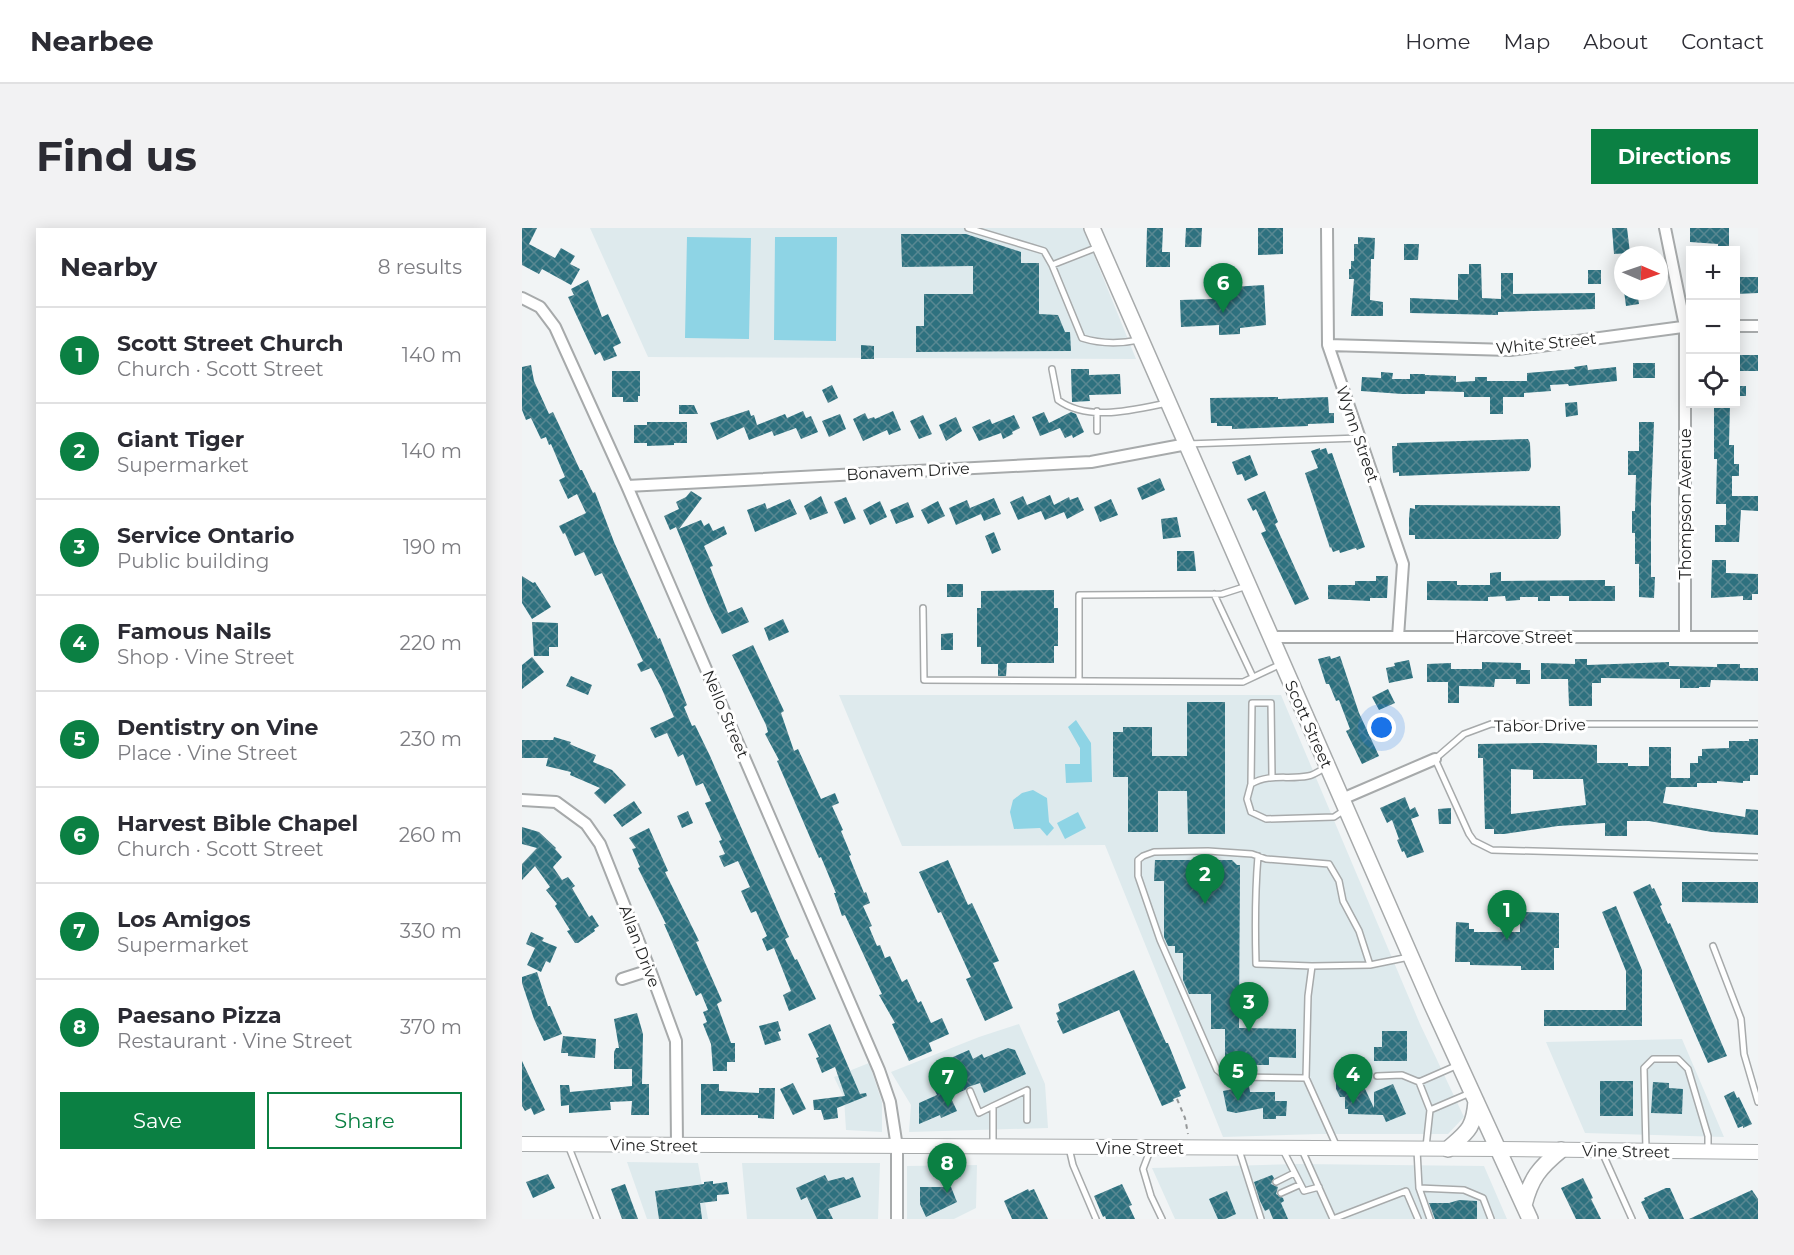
<!DOCTYPE html>
<meta charset="utf-8">
<style>
body{margin:0;font-family:Montserrat,sans-serif;background:#f2f2f3;color:#2b2b33}
.controls{position:absolute;right:18px;top:18px;display:grid;overflow:hidden;border-radius:0px;box-shadow:0 3px 15px #0003}
.controls button{width:54px;height:54px;display:grid;place-items:center;padding:0;border:0;border-bottom:2px solid #e1e1e2;background:#fff;color:#2b2b33;font:30px sans-serif}
.compass{position:absolute;left:1092px;top:18px;width:54px;height:54px;border-radius:50%;background:#fff;box-shadow:0 3px 15px #0003;rotate:92deg}
.you{position:absolute;left:860px;top:500px;width:21px;height:21px;margin:-15px;border:4px solid #fff;border-radius:50%;background:#1a73e8;box-shadow:0 0 0 9px #1a73e833}
.badge{display:grid;place-items:center;width:39px;height:39px;border-radius:50%;background:#0b8043;color:#fff;font-size:20px;font-weight:700}
.pin{position:absolute;translate:-50% -50px;filter:drop-shadow(0 2px 3px #0008)}
.pin::after{content:'';position:absolute;top:32px;width:21px;height:18px;background:inherit;clip-path:polygon(0 0,100% 0,50% 100%)}
.list{margin:0;padding:0;list-style:none}
h2{display:flex;justify-content:space-between;align-items:center;height:78px;margin:0;padding:0 24px;font-size:26px}
h2 small{font-size:20px;font-weight:400;color:#7c7c81}
.list li{display:grid;grid-template-columns:39px 1fr auto;gap:18px;align-items:center;box-sizing:border-box;height:96px;padding:0 24px;border-top:2px solid #e1e1e2}
.list b{display:block;font-size:22px;white-space:nowrap}
.list p{margin:0;font-size:20px;white-space:nowrap;color:#7c7c81}
.list em{font-size:20px;font-style:normal;color:#7c7c81}
.actions{display:flex;gap:12px;padding:18px 24px}
.actions a{flex:1;padding:14px 0;border:2px solid #0b8043;border-radius:0px;text-align:center;font-size:21px;color:#0b8043}
.actions .main{background:#0b8043;color:#fff}
.icon{flex:none;width:33px;height:33px;fill:none;stroke:currentColor;stroke-width:2;stroke-linecap:round;stroke-linejoin:round}
.map{position:relative;flex:none;width:1236px;height:991px;overflow:hidden;border-radius:0px}
header{display:flex;align-items:center;gap:36px;box-sizing:border-box;height:84px;padding:0 30px;background:#fff;border-bottom:2px solid #e1e1e2}
header strong{font-size:28px}
nav{display:flex;gap:33px;margin-inline-start:auto;font-size:21px}
.intro{display:flex;align-items:center;justify-content:space-between;box-sizing:border-box;height:144px;padding:0 36px}
h1{margin:0;font-size:42px}
.button{padding:15px 27px;border-radius:0px;background:#0b8043;color:#fff;font-size:21px;font-weight:700}
main{display:flex;gap:36px;padding:0 36px}
aside{flex:1;background:#fff;border-radius:0px;box-shadow:0 3px 15px #0003}
.map>svg:first-child{display:block}
.built{fill:#deeaed}
.park{fill:#8ed4e5}
.building{fill:url(#building-cross-hatch);fill-rule:evenodd}
.lines{fill:none;stroke-linecap:round;stroke-linejoin:round}
.service-casing{stroke:#a7aaab;stroke-width:8}
.minor-casing{stroke:#a7aaab;stroke-width:14}
.tertiary-casing{stroke:#a7aaab;stroke-width:16}
.secondary-casing{stroke:#a7aaab;stroke-width:18}
.path{stroke:#969899;stroke-width:2;stroke-dasharray:4.5 4.5;stroke-linecap:butt}
.service{stroke:#fff;stroke-width:5}
.minor{stroke:#fff;stroke-width:10}
.tertiary{stroke:#fff;stroke-width:14}
.secondary{stroke:#fff;stroke-width:15}
.labels{text-anchor:middle;stroke-width:6;stroke-linejoin:round;paint-order:stroke}
.street-label{font-size:16px;fill:#242525;stroke:#fff}
</style>
<header>
<strong>Nearbee</strong>
<nav><a>Home</a><a>Map</a><a>About</a><a>Contact</a></nav>
</header>
<div class="intro"><h1>Find us</h1><a class="button">Directions</a></div>
<main>
<aside>
<h2>Nearby<small>8 results</small></h2>
<ul class="list">
<li><span class="badge">1</span><div><b>Scott Street Church</b><p>Church · Scott Street</p></div><em>140 m</em></li>
<li><span class="badge">2</span><div><b>Giant Tiger</b><p>Supermarket</p></div><em>140 m</em></li>
<li><span class="badge">3</span><div><b>Service Ontario</b><p>Public building</p></div><em>190 m</em></li>
<li><span class="badge">4</span><div><b>Famous Nails</b><p>Shop · Vine Street</p></div><em>220 m</em></li>
<li><span class="badge">5</span><div><b>Dentistry on Vine</b><p>Place · Vine Street</p></div><em>230 m</em></li>
<li><span class="badge">6</span><div><b>Harvest Bible Chapel</b><p>Church · Scott Street</p></div><em>260 m</em></li>
<li><span class="badge">7</span><div><b>Los Amigos</b><p>Supermarket</p></div><em>330 m</em></li>
<li><span class="badge">8</span><div><b>Paesano Pizza</b><p>Restaurant · Vine Street</p></div><em>370 m</em></li>
</ul>
<div class="actions"><a class="main">Save</a><a>Share</a></div>
</aside>
<div class="map">
<svg width="1236" height="991" viewBox="0 0 1236 991">
<defs>
<pattern id="building-cross-hatch" width="8" height="8" patternUnits="userSpaceOnUse" patternTransform="scale(1.5)"><rect width="8" height="8" fill="#2e717f"/><path d="M0 0l8 8M0 8l8-8" fill="none" stroke="#598892"/></pattern>
</defs>
<rect width="100%" height="100%" fill="#f1f4f5"/>
<!-- built -->
<path class="built" d="M68 0H561L614 131 126 129Z
M317 467H759L898 796 942 889 926 906H797L701 909 583 617 380 618Z
M497 796 523 856 526 900 387 904 389 877 369 844 457 809Z
M1160 811 1202 909 1063 905 1024 814Z
M347 835 360 874V904L324 902 322 870 312 849Z
M105 934 176 935 186 991H125Z
M220 935H358L356 991H225Z
M776 936 962 938 985 991H653L630 940Z
M455 937 454 980 432 991H385V938Z"/>
<!-- park -->
<path class="park" d="M165 9 229 10 227 111 163 110Z
M253 9H315L314 113 252 112Z
M554 492 569 515 570 554 544 555 543 536H558V520L546 499Z
M511 562 525 570 527 594 532 600 525 608 518 600 492 601 488 584 491 572 500 565Z
M556 584 564 600 543 611 535 595Z"/>
<!-- building -->
<path class="building" d="M0 0H15L7 16 33 30 39 20 53 28 48 36 58 41 49 57 20 41 17 46 0 37Z
M625 0H641L640 24H648V39H624Z
M664 0H680L679 19H663Z
M736 0H761V26L736 27Z
M1090 0H1105L1108 25 1092 26Z
M1168 0H1207V20H1196V16L1168 14Z
M379 6H444L499 24V35H517V86L536 87 543 104H548L549 123 394 124V98H402V66H451V38L380 39Z
M836 9 853 10 852 31H849L848 72 861 74V88H829L832 51H827V41H829V33H832V16H836Z
M882 16H897L896 32H882Z
M947 36H959L960 70 979 71V45H991V66L1073 65V81L976 84V87L888 85V70L936 72V46H947Z
M1066 42H1079V56H1066Z
M1214 49H1236V65L1214 66Z
M66 52 80 89 86 86 99 115 91 119 95 128 82 133 78 124 73 127 46 69 52 67 49 61Z
M742 57 744 97 718 100V106L697 107V97L659 99 658 72 691 71V67H694V60Z
M1102 63H1115L1117 76 1104 78Z
M339 117 352 118V131H339Z
M1216 127H1236V143H1216Z
M1111 135H1133V150H1111Z
M9 137 12 153 27 186 31 184 58 242H60L71 265 73 264 92 314 136 411 138 410 165 477 162 479 170 498 173 497 188 528 262 698 267 709 263 711 273 732 275 731 294 771 267 783 261 767 269 763 252 720 245 723 240 711 245 708 234 683 229 685 219 663 228 659 216 633 202 639 197 628 203 626 197 613 200 612 183 575 189 573 181 555 174 558 161 526 156 529 145 505 133 510 128 500 152 489 139 459 129 440 119 444 115 436 121 433 80 345 73 348 62 324 53 328 43 305 41 306 37 298 64 285 55 266 46 271 37 252 43 249 29 216 27 217 24 209 19 211 9 190 4 192 0 182V139Z
M1065 137 1066 142 1094 139 1095 153 1047 158 1046 156 1028 157 1029 163 1002 165V169H981V186H968V169H942V164L903 163V166H880L839 163 840 149 859 150V144L871 145 870 151H888V146H903V147L934 148V154L953 153V149H965V153H1005V145L1053 141 1052 139Z
M549 141H567V147L598 146 599 166 567 167 568 173 550 174Z
M90 143H118V168H116V174H101V169H90Z
M310 157 316 170 306 175 300 162Z
M1214 158H1224V168H1214Z
M756 169V171L806 169 807 185H812V195L786 196V198L710 201V198H695V195H689L688 170Z
M1055 174 1056 187 1044 189 1043 175Z
M1192 176H1208L1207 217H1212V236H1217V248H1210V268H1236V283L1219 282 1217 314H1193V297H1204V276H1194L1195 231H1192Z
M157 177H172L176 186H157Z
M227 182 229 188 232 187 235 197 263 186 265 190 281 183 284 190 289 188 296 204 279 211 274 200 252 208 250 203 227 212 222 199 195 212 188 195Z
M371 183 379 202 367 207 365 202 341 213 331 191 343 185 346 191 352 189 353 191Z
M522 184 527 195 549 184 554 186 562 204 551 210 550 207 543 210 538 200 518 208 510 189Z
M318 186 324 201 307 209 300 193Z
M401 187 410 206 397 211 388 193Z
M492 187 498 200 490 204 491 206 481 211 479 205 457 213 450 199 468 191 470 196Z
M434 189 440 203 424 213 417 197Z
M125 194H165V215H152V217L125 218V215H112V197H125Z
M1117 194H1132L1129 275V349H1133L1132 370 1117 369V336H1113V305H1110V283H1113L1114 247H1106V223H1117Z
M1006 211 1008 215 1009 239 1007 243 877 248V244L871 245 870 218H875V215Z
M798 220V222L804 220 806 226 810 225 843 319 835 322 834 320 818 325 817 322 811 324 809 319 808 320 783 245 796 240 789 223Z
M728 227 736 247 723 253 720 246 715 247 710 234Z
M638 250 643 262 620 272 615 260Z
M169 263 180 270 157 301 179 292 182 298 187 295 191 303 202 298 205 306 182 318 191 338 188 339 206 385 220 379 227 394 200 406 187 379 154 299 148 302 142 288 157 281 154 274 164 269Z
M743 263 756 294 753 296 787 371 773 377 739 305 744 303 734 281 731 283 725 271Z
M528 267 532 277 547 269 548 272 556 269 562 282 545 291 542 284 523 292 519 283 496 292 488 274 501 268 505 277Z
M299 268 306 285 288 292 282 278Z
M324 269 334 291 322 296 312 274Z
M472 270 479 286 462 293 459 286 434 297 427 280 445 272 448 280Z
M268 271 275 286 233 304 225 282 243 275 245 281Z
M589 271 596 287 578 294 572 279Z
M358 273 365 289 348 297 341 282Z
M416 273 423 288 406 296 399 282Z
M386 274 392 289 374 296 368 282Z
M893 277 1038 278 1039 307 1036 311H893V307H887V290L888 280 893 281Z
M655 289 659 309 641 311 639 291Z
M472 304 479 322 470 326 463 308Z
M655 323H672L674 343H655Z
M1190 332H1204V345L1236 346V366H1230V372H1221V368L1189 370Z
M979 344V353L1083 352V358H1093V373H1047V368H1028V373H1016V369H998V372L984 373 983 368 966 369V373L905 372V353H935V357H968V345Z
M0 348 11 355 13 354 29 379 10 391 0 375Z
M854 348H866L865 370H848V373L806 371V357H833V353H854Z
M425 356H441V369H425Z
M532 362V380H536V418H532V435H485L484 448H476V436H459V419H455V380H459V363Z
M261 391 267 404 247 413 242 400Z
M10 394 36 395V419H27V428H12Z
M431 405V422H419V406Z
M231 417 262 483 259 485 272 523 276 521 299 571 313 565 317 575 310 578 321 602 319 603 329 627 327 628 342 665 344 664 348 675 341 678 350 698 347 699 355 718 358 717 363 730 368 728 380 754 385 751 396 775 399 773 409 795 420 790 427 806 407 815 410 823 387 833 370 796 373 795 357 767 360 766 351 747 323 687 320 688 312 665H314L299 629 297 630 255 533 257 532 243 506 246 504 244 497 210 427Z
M808 428 809 431 818 428 837 485 857 528 840 536 824 503 828 501 817 472 814 473 807 456H804L796 431Z
M10 429 22 444 0 461V437Z
M1053 431H1065V437L1147 434V438L1195 439V436H1218V440H1236V453L1189 452 1188 459H1177V460H1158V451L1079 450V455H1070V478H1047L1046 451H1019V435L1053 436Z
M887 432 891 450 867 455 864 440 873 438 872 435Z
M960 434 999 435V442H1008V456H994V451H973L972 459 937 458V475H926V454H905V436L929 435V441H960Z
M49 448 70 457 66 467 44 458Z
M866 461 873 475 857 482 850 469Z
M665 474H703V606H666L665 563H636V604H606V549H591V504H601V499H630V528H665Z
M32 509 49 514 48 516 52 518 74 527 71 534 90 542 104 557 83 576 72 565 78 560 48 547 49 544 24 538 26 530H0V512H31Z
M1227 511H1236V547H1228V553H1221V555L1195 553V555H1175V559H1144L1141 575 1223 589 1224 581 1236 582V607L1190 604 1127 593H1105V608H1083V595L1036 598 982 606H972V601H963L961 530H956V516L1022 515 1075 517V535H1106V538H1127V519H1149V550H1168V535H1176V528H1180V521L1207 520V513H1227ZM989 541 1011 542V551H1061L1064 577 989 586Z
M883 569 888 582 893 579 897 588 889 591 902 624 885 630 882 623 880 624 875 612 877 611 870 592 865 595 858 580Z
M112 573 120 585 100 599 91 587Z
M929 580V596H917L916 581Z
M166 583 171 595 160 600 155 588Z
M0 599 17 604 34 620 33 621 40 629 31 639 40 652 46 649 53 658 50 660 67 689 70 687 77 698 72 701 73 703 56 715H53L45 703 48 702 33 678 35 676 24 662 28 659 13 638 0 652V636L15 620 0 616Z
M127 600 146 643 143 644 177 713 174 714 200 773 195 776 209 815H213V834H205V843H191L189 816 181 796 185 794 181 784 186 782 179 765 174 768 142 696H144L116 640 118 639 110 621 114 620 107 610Z
M426 632 446 677 450 675 477 733 471 735 491 780 463 793 444 751 449 749 419 684 416 685 397 644Z
M633 632H710L715 637H718L717 800 774 801V830L747 829V837H703V801H689V766H667L661 752V725H653V718H646L642 709V653H632Z
M1160 654H1236V675L1160 674Z
M1128 656 1130 661 1132 660 1140 677 1138 678 1146 696 1148 695 1205 828 1186 835 1111 664Z
M1094 678 1120 742V798H1022V782H1104V743L1080 684Z
M998 684 1037 685V720H1032V742H999V738L948 737V734H933L934 694 947 695V701H952V704H998Z
M9 704 22 710 20 713 35 719 28 735 24 733 19 744 5 737 13 720 4 716Z
M612 742 644 815H646L664 860 657 863 659 868 651 871 652 873 640 878 597 782 541 806 535 793 537 792 534 785 538 783 536 776Z
M15 744 26 778H28L40 806 22 813 12 791 0 755V749Z
M115 785 121 806 120 856H127V887H109L110 873 88 874 89 882 47 885V877L39 878 38 857H47L48 864 110 858V841H92V824L94 820H97L92 791Z
M256 793 259 803 256 804 259 812 243 817 237 798Z
M308 796 338 866 344 865 345 868 315 880 316 890 302 892 299 882H292L291 872 323 868 313 839 300 845 294 830 297 829 286 806Z
M860 803H885V833H852V819H860Z
M41 808 74 811 73 830 46 828V825H39Z
M486 820 493 822 504 846 462 865 458 855 446 859 443 862 428 868 435 883 419 890 418 887 397 896V875L415 867 413 863 424 858 415 836 447 822 451 831 460 826 462 830Z
M0 833 23 882 12 887 9 880 3 883 0 878Z
M814 846H836L852 880V864L871 856 884 886 864 894 861 887 826 886V881H823V869H818L814 861Z
M1078 853H1111V888H1078Z
M1131 854 1147 855V860L1161 861 1160 886 1129 885Z
M271 855 284 881 271 887 258 861Z
M179 856H197V863L237 865V860H253L252 891 236 890V887H179Z
M727 858 728 864H753V873H765L764 888H754V891H741V880L714 885 705 883 701 863Z
M1212 863 1215 870 1217 869 1230 896 1221 900V898L1216 900 1202 868Z
M26 946 33 960 11 970 4 954Z
M303 947 306 953 322 949 324 952 331 949 339 969 306 981 311 991H295L285 969 279 972 274 960Z
M750 947 752 950 749 956 756 959 754 966 761 970 762 973 759 975 766 991H751L747 981 743 983 738 973 732 954Z
M1061 950 1071 970 1069 971 1079 991H1054L1039 960Z
M191 953V956L205 954 207 966 195 967V973L178 975 180 991H137L133 963 182 956V954Z
M103 956 116 991H100L89 961Z
M600 956 610 977 607 978 613 991H584L583 988 581 989 572 968Z
M398 959H429L435 974 404 989 398 976Z
M1144 960H1148L1162 991H1127L1119 974 1123 972 1122 970Z
M506 961 507 963 512 961 526 991H490L482 973Z
M1230 962 1236 971V991H1167Z
M705 963 714 986 703 991H696L687 971Z
M937 972 955 973V991H913L907 975H927Z"/>
<g class="lines">
<!-- service casing -->
<g class="service-casing">
<path id="service" d="M446 0 522 23 530 37 576 19
M530 37 560 110C579 116 597 116 617 112
M530 141 536 172C566 194 611 182 645 175
M575 183V203
M665 216 838 210
M692 366 731 449
M401 380 402 452 721 454 759 436
M557 453V367L700 366 725 358
M1236 496H969L942 506 913 531 947 606 952 613 970 622 1236 629
M804 539C799 542 792 547 786 548 766 552 748 545 729 556L725 571 729 584 744 591 812 589 824 581
M729 556 730 475H749L750 548
M736 628C733 664 733 700 734 736L790 738 848 737 887 729
M1191 718 1219 791 1222 826 1236 874
M790 738 786 768 784 850 815 919
M936 837 897 854 908 882 948 865
M855 848 880 847 897 854
M784 850 710 849 700 846 695 842 638 712 616 648V632L621 628 632 624 686 623 730 626 744 631 807 636 817 653 821 673 837 703 848 737
M448 863 457 885 471 878
M46 917 75 991
M471 918V878L505 862V892
M904 919 908 882
M547 920 551 937 574 991
M629 920 621 941 629 968 640 991
M1124 921 1122 840 1131 831H1156L1166 841 1186 908V922
M717 922 739 991
M761 922 782 963 797 959
M780 922 811 991
M895 922 897 960 942 962 961 970 969 991
M1080 924 1110 991
M754 954 772 945
M897 960 908 991
M759 965 777 957
M811 991 884 963 896 991"/>
</g>
<!-- minor casing -->
<g class="minor-casing">
<path id="minor" d="M805 0 806 117 881 336 876 409
M1143 0 1163 98V409
M0 70 18 79 33 99 105 258 357 842 368 874 375 919V991
M1214 98H1236
M806 117 988 122 1168 98
M105 258 569 234 665 216
M749 409H1236
M820 571 913 531
M0 572 34 574 64 596 78 616 128 742 154 813 155 917
M100 751 128 742"/>
</g>
<!-- tertiary casing -->
<g class="tertiary-casing">
<path id="tertiary" d="M0 916 977 921 1236 924"/>
</g>
<!-- secondary casing -->
<g class="secondary-casing">
<path id="secondary" d="M570 0 910 777 1008 991
M926 921C945 904 952 901 954 873
M1002 977C1009 950 1017 940 1039 922"/>
</g>
<!-- path -->
<path class="path" d="M655 871 663 890 666 906"/>
<!-- service -->
<use href="#service" class="service"/>
<!-- minor -->
<use href="#minor" class="minor"/>
<!-- tertiary -->
<use href="#tertiary" class="tertiary"/>
<!-- secondary -->
<use href="#secondary" class="secondary"/>
</g>
<g class="labels">
<!-- street labels -->
<g class="street-label">
<text transform="translate(1024 115) rotate(-6)" y="6">White Street</text>
<text transform="translate(836 206) rotate(71)" y="6">Wynn Street</text>
<text transform="translate(386 243) rotate(-3)" y="6">Bonavem Drive</text>
<text transform="translate(1163 276) rotate(-90)" y="6">Thompson Avenue</text>
<text x="992" y="415">Harcove Street</text>
<text transform="translate(204 486) rotate(67)" y="6">Nello Street</text>
<text transform="translate(787 496) rotate(66)" y="6">Scott Street</text>
<text transform="translate(1018 497) rotate(-1)" y="6">Tabor Drive</text>
<text transform="translate(118 718) rotate(69)" y="6">Allan Drive</text>
<text transform="translate(132 917) rotate(1)" y="6">Vine Street</text>
<text x="618" y="926">Vine Street</text>
<text transform="translate(1104 923) rotate(1)" y="6">Vine Street</text>
</g>
</g>
</svg>
<div class="controls">
<button>+</button>
<button>−</button>
<button><svg class="icon" aria-label="locate" viewBox="0 0 24 24"><circle cx="12" cy="12" r="6"/><path d="M12 2v4M12 18v4M2 12h4M18 12h4"/></svg></button>
</div>
<svg class="compass" viewBox="-18 -18 36 36"><path d="M0-13l5 13h-10z" fill="#e53935"/><path d="M0 13l5-13h-10z" fill="#7c7c81"/></svg>
<div class="you"></div>
<div class="pin badge" style="left:985px;top:712px">1</div>
<div class="pin badge" style="left:683px;top:676px">2</div>
<div class="pin badge" style="left:727px;top:804px">3</div>
<div class="pin badge" style="left:831px;top:876px">4</div>
<div class="pin badge" style="left:716px;top:873px">5</div>
<div class="pin badge" style="left:701px;top:85px">6</div>
<div class="pin badge" style="left:426px;top:879px">7</div>
<div class="pin badge" style="left:425px;top:965px">8</div>
</div>
</main>
